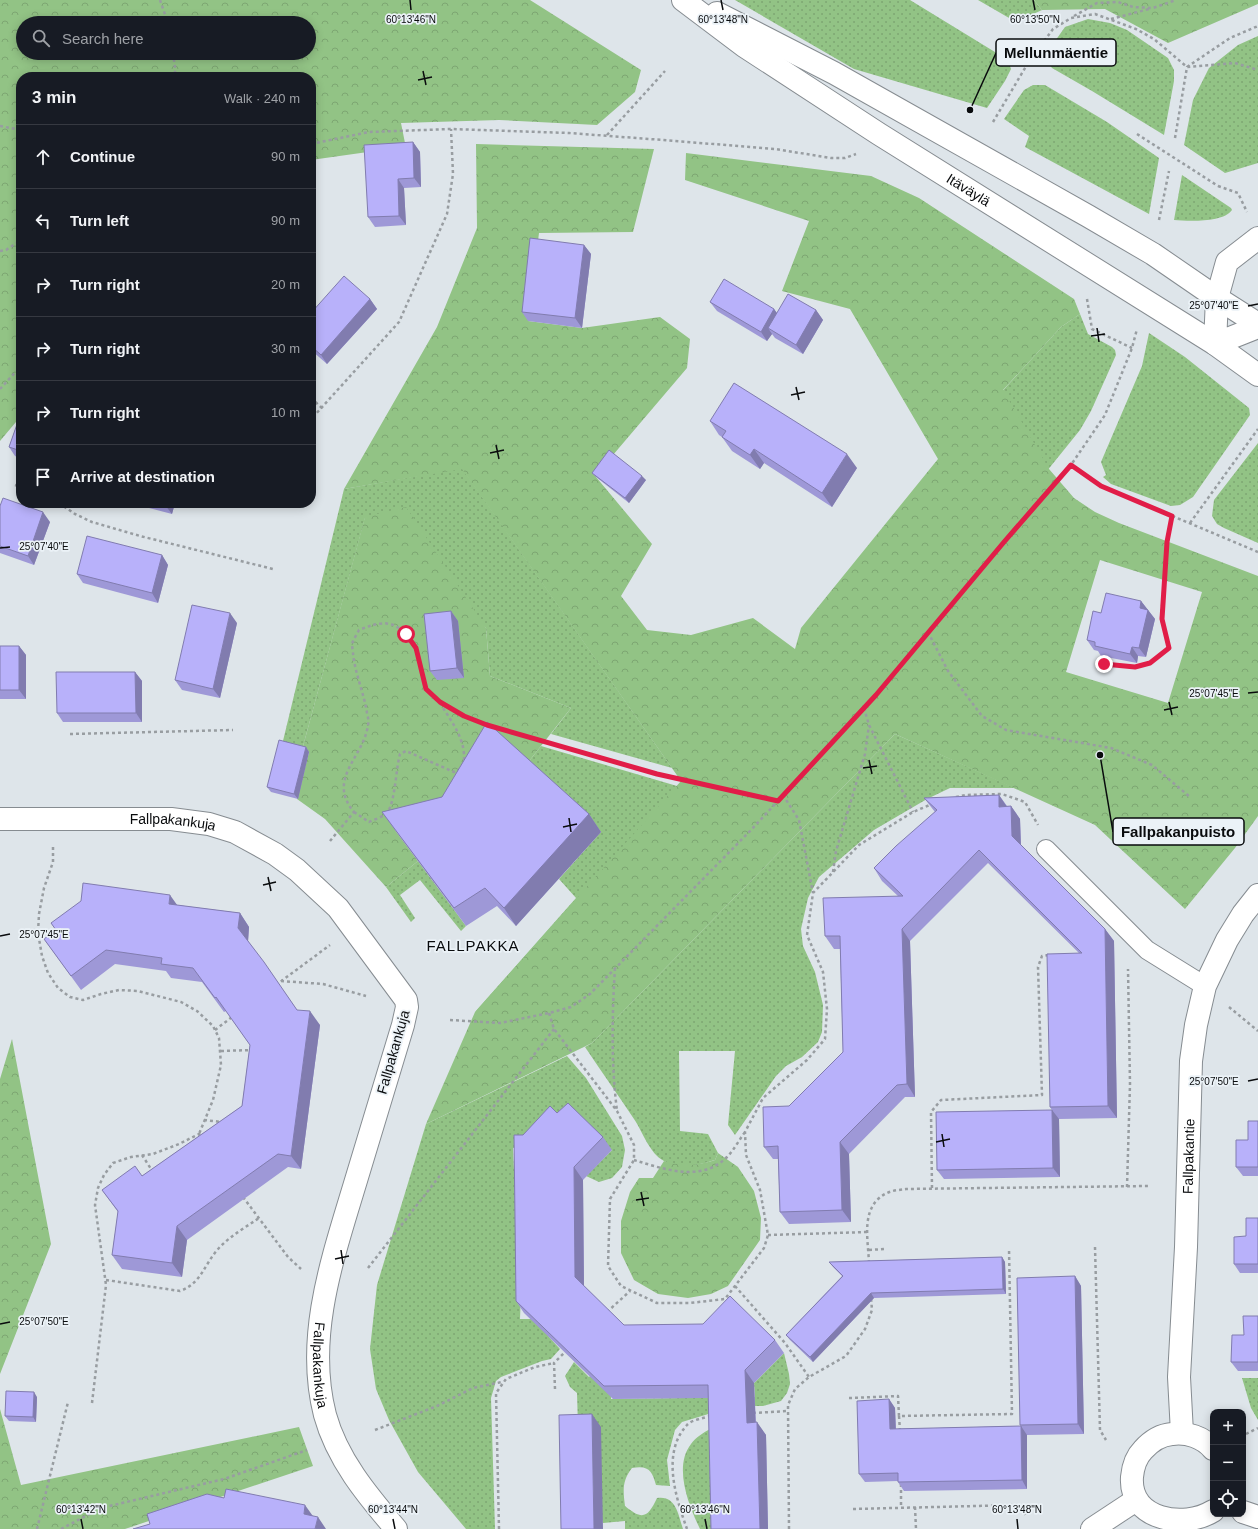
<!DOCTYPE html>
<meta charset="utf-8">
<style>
body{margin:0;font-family:Helvetica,sans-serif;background:#242831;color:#f1f3f6}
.controls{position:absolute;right:12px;bottom:12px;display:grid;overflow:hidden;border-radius:8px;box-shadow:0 2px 10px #0003}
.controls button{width:36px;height:36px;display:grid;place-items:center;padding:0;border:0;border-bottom:1px solid #363941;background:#171b24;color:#f1f3f6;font:20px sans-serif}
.stop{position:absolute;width:12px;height:12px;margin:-9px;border:3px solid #e11d48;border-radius:50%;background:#fff}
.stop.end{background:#e11d48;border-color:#fff;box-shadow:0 1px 4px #0008}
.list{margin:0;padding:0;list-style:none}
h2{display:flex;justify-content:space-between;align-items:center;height:52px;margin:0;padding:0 16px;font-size:17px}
h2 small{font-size:13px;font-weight:400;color:#9ea1a6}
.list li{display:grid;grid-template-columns:26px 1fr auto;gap:12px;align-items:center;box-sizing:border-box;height:64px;padding:0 16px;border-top:1px solid #363941}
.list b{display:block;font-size:15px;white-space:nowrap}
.list em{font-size:13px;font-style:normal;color:#9ea1a6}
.icon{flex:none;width:22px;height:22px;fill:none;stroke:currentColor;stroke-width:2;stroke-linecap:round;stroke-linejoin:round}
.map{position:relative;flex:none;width:1258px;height:1529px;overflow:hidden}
.search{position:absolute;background:#171b24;box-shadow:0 2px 10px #0003;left:16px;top:16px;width:300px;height:44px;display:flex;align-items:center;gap:10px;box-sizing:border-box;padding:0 14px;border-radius:22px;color:#9ea1a6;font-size:15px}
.panel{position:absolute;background:#171b24;box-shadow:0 2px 10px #0003;left:16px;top:72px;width:300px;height:436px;border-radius:16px}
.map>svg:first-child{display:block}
.grass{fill:url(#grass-dots)}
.forest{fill:url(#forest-crowns);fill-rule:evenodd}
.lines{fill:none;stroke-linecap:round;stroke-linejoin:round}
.service-casing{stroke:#868c91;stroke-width:20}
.minor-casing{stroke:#868c91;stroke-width:24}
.secondary-casing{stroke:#868c91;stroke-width:24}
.primary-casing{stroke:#868c91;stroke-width:24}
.path{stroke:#989da1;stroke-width:2.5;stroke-dasharray:3 3;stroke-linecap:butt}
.service{stroke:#fff;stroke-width:18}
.minor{stroke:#fff;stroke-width:22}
.secondary{stroke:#fff;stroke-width:22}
.primary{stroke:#fff;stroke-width:22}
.path-bridge{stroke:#989da1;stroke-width:2.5;stroke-dasharray:3 3;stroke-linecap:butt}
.wall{fill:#9e98d7}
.shaded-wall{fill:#817caf}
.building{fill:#b8b1fa;stroke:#817caf}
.route{stroke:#e11d48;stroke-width:5}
.ticks{fill:none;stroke:#090b0d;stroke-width:1.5}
.labels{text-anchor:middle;stroke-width:3.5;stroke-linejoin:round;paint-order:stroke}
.street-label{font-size:14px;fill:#090b0d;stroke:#ebf2f7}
.neighbourhood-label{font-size:15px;letter-spacing:1px;fill:#090b0d;stroke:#ebf2f7}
.ticks-label{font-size:10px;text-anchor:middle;fill:#090b0d;stroke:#ebf2f7;stroke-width:3.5;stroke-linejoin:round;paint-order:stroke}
.leader{fill:none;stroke:#090b0d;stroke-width:1.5}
.callout-dot{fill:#090b0d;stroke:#ebf2f7;stroke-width:1.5}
.callout{fill:#ebf2f7;stroke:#090b0d;stroke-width:1.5}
.callout-label{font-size:15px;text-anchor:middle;font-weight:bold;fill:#090b0d}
</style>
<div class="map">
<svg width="1258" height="1529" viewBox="0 0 1258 1529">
<defs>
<pattern id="grass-dots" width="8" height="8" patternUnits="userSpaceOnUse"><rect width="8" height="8" fill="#92c385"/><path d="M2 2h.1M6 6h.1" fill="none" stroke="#7da672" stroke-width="1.8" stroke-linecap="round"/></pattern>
<pattern id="forest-crowns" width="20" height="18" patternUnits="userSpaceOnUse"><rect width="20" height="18" fill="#92c385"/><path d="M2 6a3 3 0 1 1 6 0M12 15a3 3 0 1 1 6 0" fill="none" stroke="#7da672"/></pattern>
</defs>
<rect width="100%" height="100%" fill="#dee5ea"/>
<!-- grass -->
<path class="grass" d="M735 0H910L1008 60 1011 69 1005 81 987 108 854 69Z
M978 0H1034L1042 10 1016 22Z
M1088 19 1110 23 1127 30 1168 58 1174 70V81L1164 135 1092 91 1052 68 1046 60 1048 51 1065 27Z
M1258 36V163L1225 173 1184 145 1193 100 1209 68 1238 45Z
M1033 85H1045L1107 122 1159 158 1149 214 1025 147 1029 136 1004 119 1024 90Z
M1182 175 1231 208 1232 210C1223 223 1188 221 1174 220Z
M1080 314 1088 334 1112 347 1115 350 1116 355 1091 411 1080 430 1034 487 939 460 1061 327Z
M1149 333 1185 357 1249 408 1250 415 1193 497 1180 505 1171 506 1111 484 1103 477 1106 475 1101 462 1142 366Z
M1258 443V543L1224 528 1217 524 1212 516 1214 500Z
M462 468 672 768 551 734 571 708 490 676 486 628 365 518 302 750 282 745 344 489Z
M895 734 1015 788H950L927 799 874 830 819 877 808 898 801 929 803 946 815 972 823 1005 822 1032 818 1042 802 1057 786 1066 776 1076 735 1135 728 1125 735 1051H679L680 1131 708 1134 718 1153 715 1160C699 1165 680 1170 664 1161 649 1153 643 1132 634 1119 618 1095 601 1071 585 1047L592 1043Z
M541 746 677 786 758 802 475 1012 576 898 559 879 601 832 526 765Z
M418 861 466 926 461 931 420 880 400 895 415 918 411 922 386 887Z
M567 1056 586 1078 622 1136 625 1150 622 1167 612 1178 599 1182 586 1176 612 1150 546 1147 513 1148 514 1170H526L520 1319H541L549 1337 560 1349 551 1359 542 1361 501 1377 496 1381 491 1398 495 1529H466L418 1472 389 1420 376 1389 370 1349 377 1285 426 1124Z
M784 1353 789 1374 790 1384 787 1393 781 1401 763 1406H744L725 1409 682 1422 675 1430 667 1460 670 1486 656 1485C652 1471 649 1465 632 1468 622 1481 623 1490 625 1506 643 1521 648 1517 657 1498 676 1495 678 1514 683 1529H625V1521L603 1523 578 1427 577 1393 570 1387 565 1376 574 1362 589 1377 595 1371 611 1386V1399L755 1397 754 1383Z
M1242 1378H1258V1420L1251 1408Z
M710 1429 720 1529H700C689 1506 673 1467 691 1444 696 1437 703 1433 710 1429Z"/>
<!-- forest -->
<path class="forest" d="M0 0H530L641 70 635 92 597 125 499 120 401 123 406 148 382 150 311 160V77H21V416L0 441ZM23 23H309V53H23Z
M1034 0H1258V4L1168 43 1105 9 1042 10Z
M476 144 654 149 633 232 539 233 528 321 582 328 660 317 690 339 687 368 613 455 596 477 652 544 621 596 647 630 691 635 753 618 795 649 801 628 938 459 850 309 782 291 809 221 685 180 686 153 871 176 919 198 1074 299 1080 314 1061 327 1003 390 1049 469 1074 498 1095 512 1119 523 1258 576V816L1235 848 1185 909 1095 825 895 734 592 1043 426 1124 475 1012 681 781 462 469 344 489 437 327 477 228ZM1100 560 1202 592 1168 703 1066 672Z
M406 507 486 628 490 676 571 708 526 765 455 815 395 830 418 861 386 887 325 819 297 799 309 752 302 750 365 517Z
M12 1039 51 1244 0 1374V1079Z
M718 1153 738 1167 754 1191 761 1218 760 1240 728 1286 711 1294 688 1298 658 1294 634 1280 621 1253V1221L630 1192 639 1178H653L664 1161C684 1167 695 1166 715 1160Z
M0 1409 21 1485 299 1427 313 1466 125 1529H0Z"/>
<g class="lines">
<!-- service casing -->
<g class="service-casing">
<path id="service" d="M1046 849 1147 950 1205 986"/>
</g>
<!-- minor casing -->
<g class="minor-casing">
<g id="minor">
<path id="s1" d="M0 819H171L209 824 235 832 275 854 297 870 338 908 406 1000 407 1007 403 1025C387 1079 370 1133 354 1187 332 1260 305 1338 325 1415 337 1459 367 1495 396 1529"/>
<path id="s2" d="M1182 1433 1179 1377 1186 1247 1191 1061 1196 1025 1205 986 1227 940 1243 914 1258 895"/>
<path d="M1213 1449C1203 1437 1187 1432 1172 1434 1160 1435 1151 1441 1143 1450 1136 1457 1133 1467 1132 1477 1129 1520 1184 1529 1213 1511"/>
<path d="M1243 1512 1258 1517"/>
<path d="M1092 1529 1136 1500"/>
</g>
</g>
<!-- secondary casing -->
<g class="secondary-casing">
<path id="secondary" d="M1258 238 1227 262 1217 298 1215 344 1258 327"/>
</g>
<!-- primary casing -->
<g class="primary-casing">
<g id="primary">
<path id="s3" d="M683 0 744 46 879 134 1215 344 1258 375"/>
<path d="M717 13 834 73 1088 216 1153 254 1217 298 1258 324"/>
</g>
</g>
<!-- path -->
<path class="path" d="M160 0 168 23
M1074 16 1097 3 1118 2 1133 7 1153 8 1176 0
M1111 19 1149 9
M173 53 175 67V77
M993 122 1028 63 1053 29 1071 18 1095 14 1136 29 1154 39 1187 67 1235 63 1258 70
M0 126 21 130
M607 135 665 71
M1175 138 1187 67 1230 38 1258 26
M311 144 369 132 451 129 569 133 663 140 775 149 831 158H845L856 154
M1218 186 1238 193 1247 212
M1159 220 1169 171
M0 251 6 250 21 240
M1087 299 1092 329 1132 348
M0 389 21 366
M311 398 322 408
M311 423 314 416 399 322 447 214 453 174 451 129
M1071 465 1101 486 1258 552
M15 485 21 487
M59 503 75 514 92 522 140 536 273 569
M1190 523 1258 429
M928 632 948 671 982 716 1006 730 1111 748 1152 765 1190 797
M1104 664 1135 667 1150 663 1169 648 1161 619 1167 542 1172 516
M440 703C451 721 466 739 464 762
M864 708 869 725 913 812
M70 734 233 730
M783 795 799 820 813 893
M956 797 966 795 1002 794 1025 802 1038 825
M354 812 369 822C375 819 384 817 388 811 395 802 396 768 400 754L406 751 454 772 460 769
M330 841 354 812C326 779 364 757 368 725 369 721 368 717 367 713 364 693 355 674 353 653 353 651 352 647 352 644 353 640 357 634 359 630 379 622 393 618 408 637 411 641 415 645 417 650 420 661 421 680 426 689 436 706 470 718 487 725L657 774 777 801
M53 847V862L44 888 39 914 38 933 42 956 48 973 58 988 70 997 83 1000 101 994 119 990 138 991 181 1002 197 1011 213 1026 219 1038 221 1065 213 1100 199 1134
M833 872 836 851 865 754 869 725
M615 968C612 1017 611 1062 617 1111
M281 981 323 984 366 996
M276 985 330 945
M1229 1007 1258 1031
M549 1013 554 1029 617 1111 634 1145V1160L610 1199 608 1266 621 1286 657 1303H690L725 1299 764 1248 768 1235 760 1190 746 1155 745 1132 763 1098 807 1060 825 1039 827 1009 823 972 807 935 813 893 859 845 913 812 932 804
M450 1020 500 1023 549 1013 571 1007 590 994 751 830 876 695 1004 542 1071 465 1105 415 1132 348 1137 329
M215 1030 232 1017
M221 1051 252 1050
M204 1120 222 1122
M142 1155 153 1172
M634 1160C664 1169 701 1183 727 1157 734 1150 739 1140 745 1132
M1127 1187 1130 1084 1128 969
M932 1188 931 1112 941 1100 1042 1095 1038 967 1042 956 1049 955
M243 1197 288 1257 301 1269
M768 1235 868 1232
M1095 1247 1100 1430 1106 1440
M869 1250 884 1249
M869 1263C868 1238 860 1206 887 1193 893 1190 900 1190 906 1189L1148 1186
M368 1268 554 1029
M106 1280 180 1291C202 1283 204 1264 219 1248 230 1236 246 1227 259 1218
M735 1286 785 1343 809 1377
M607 1312 630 1291
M555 1389 554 1363 567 1350
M849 1398 898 1396 899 1416
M92 1403 106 1285 95 1205 98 1188 104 1175 113 1163 131 1157 153 1154 179 1144 199 1134 201 1137
M753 1413 788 1411
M375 1430 437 1406 473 1388 502 1382
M900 1431 899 1416 1012 1414 1009 1248
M1246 1434 1258 1428
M901 1484V1508
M915 1507 916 1529
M853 1509 1017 1505 1026 1515
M37 1529 68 1402
M61 1529 101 1508 224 1479 307 1450
M499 1529 496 1393 506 1379 535 1367 554 1363
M687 1529C676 1498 661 1453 687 1425 691 1420 704 1418 710 1416
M789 1529 788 1405 795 1389 809 1377 846 1356 865 1329 872 1310 871 1298"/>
<!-- service -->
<use href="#service" class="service"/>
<!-- minor -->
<use href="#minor" class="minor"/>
<!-- secondary -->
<use href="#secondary" class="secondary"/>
<!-- primary -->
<use href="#primary" class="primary"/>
<!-- path-bridge -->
<path class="path-bridge" d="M1137 134 1218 186"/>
</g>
<!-- wall -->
<path class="wall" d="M413 142 420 152 421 187 404 188 406 225 375 227 368 217Z
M584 245 591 254 582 328 528 321 522 312Z
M370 299 377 309 327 364 311 350V313Z
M710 302 774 309 777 313 816 310 823 320 803 354 775 338 772 334 767 341 717 311Z
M21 413V459L15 456 9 447Z
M710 421 857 468 832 507 764 463 760 469 732 451 722 437 719 435Z
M592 473 646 480 629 503 596 477Z
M130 503H175L172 514Z
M0 506 50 522 34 565 0 553Z
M162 555 168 565 158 603 83 583 77 574Z
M1141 601 1155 619 1146 657 1138 656 1137 663 1101 656 1098 651 1094 650 1087 640 1101 613Z
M451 611 458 621 464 678 437 680 430 671Z
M237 623 220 698 182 690 175 680Z
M0 646H19L26 655V699H0Z
M135 672 142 681V722H63L57 713Z
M306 747 309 752 298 799 271 792 267 787Z
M999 795 1007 806H1011L1020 819 1021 845 1105 929 1114 941 1117 1118 1059 1119 1060 1177 944 1179 937 1170 1052 1110 1050 1107 1079 953 988 863 910 941 915 1097H905L849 1154 851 1222 789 1224 780 1212 778 1159H773L764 1147 789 1106 843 1052 840 949H834L825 936 898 896 882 881 874 868 935 812 924 798Z
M382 812 589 814 601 832 516 926 497 906 466 926 395 830Z
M177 905 240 913 249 927 248 941 297 1010 320 1025 301 1169 288 1167 187 1240 182 1277 122 1269 112 1255 118 1212 102 1190 142 1176 242 1106 250 1045 226 1011 224 1012 202 982 171 978 166 971 115 964 81 990 44 939 56 930 51 923Z
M557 1113 603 1137 612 1150 583 1180 584 1286 624 1325 775 1340 784 1353 754 1383 756 1422 766 1435 768 1529H711L708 1398 613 1399 524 1313 516 1301 523 1135Z
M1258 1121V1176H1243L1236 1167 1248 1140Z
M1258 1218V1273H1240L1234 1264 1246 1236Z
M1002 1257 1005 1262 1006 1294 874 1298 813 1362 790 1340 786 1335 842 1276 833 1267 829 1262Z
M1075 1276 1081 1286 1084 1434 1027 1435V1489L904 1491 898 1482V1481L865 1482 859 1474 889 1399 895 1408 896 1429 1021 1426 1020 1425Z
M1258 1316V1371H1238L1231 1362 1244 1335Z
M37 1397 36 1422 9 1421 5 1416Z"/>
<!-- shaded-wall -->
<path class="shaded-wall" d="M413 142 420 152 421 187 414 178Z
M398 179 404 188 406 225 399 216Z
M584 245 591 254 582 328 575 318Z
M370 299 377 309 327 364 321 355Z
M774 309 781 319 768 328 772 334 767 341 761 332Z
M816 310 823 320 803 354 796 345Z
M754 449 764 463 760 469 750 455Z
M847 454 857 468 832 507 822 493Z
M642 476 646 480 629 503 625 498Z
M166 503H175L172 514 165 505Z
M43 512 50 522 34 565 28 556Z
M162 555 168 565 158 603 152 593Z
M1141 601 1155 619 1146 657 1139 648 1140 608Z
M451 611 458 621 464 678 457 668Z
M230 613 237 623 220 698 213 689Z
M19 646 26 655V699L19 690Z
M1132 647 1138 656 1137 663 1130 654Z
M135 672 142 681V722L136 713Z
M306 747 309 752 298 799 294 794Z
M999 795 1007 807H999Z
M1011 806 1020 819 1021 849 1012 836Z
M589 814 601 832 516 926 504 908Z
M170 895 180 909 169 904Z
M240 913 249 927 248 942 238 928Z
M902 929 910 941 915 1097 907 1084Z
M1105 929 1114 941 1117 1118 1108 1106Z
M310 1011 320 1025 301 1169 291 1156Z
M1052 1110 1059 1119 1060 1177 1053 1168Z
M840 1142 849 1154 851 1222 842 1210Z
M574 1167 583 1180 584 1290 575 1277Z
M177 1226 187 1240 182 1277 172 1263Z
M1002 1257 1005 1262 1006 1294 1003 1289Z
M1075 1276 1081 1286 1084 1434 1078 1424Z
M871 1293 874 1298 813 1362 810 1357Z
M745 1370 754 1383 756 1435 747 1423Z
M34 1392 37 1397 36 1422 33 1417Z
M889 1399 895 1408 896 1437 890 1429Z
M592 1414 601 1427 603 1529H594Z
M757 1422 766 1435 768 1529H760Z
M1021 1426 1027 1435V1489L1022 1480Z
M305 1505 315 1519 304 1514Z
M318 1517 326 1529H315Z"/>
<!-- building -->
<path class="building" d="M413 142 414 178 398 179 399 216 368 217 364 145Z
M530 238 584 245 575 318 522 312Z
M344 276 370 299 321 355 311 346V313Z
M724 279 774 309 761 332 710 302Z
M788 294 816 310 796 345 768 328Z
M734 383 847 454 822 493 754 449 750 455 722 437 726 431 710 421Z
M21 413V451L9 447Z
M609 450 642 476 625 498 592 473Z
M3 498 43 512 28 556 0 546V506Z
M159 503H166L165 505Z
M87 536 162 555 152 593 77 574Z
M1106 593 1141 601 1140 608 1148 610 1139 648 1132 647 1130 654 1095 646V642L1087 640 1093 611 1101 613Z
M192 605 230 613 213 689 175 680Z
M451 611 457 668 430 671 424 614Z
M0 646H19V690H0Z
M56 672H135L136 713H57Z
M487 722 589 814 504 908 485 888 454 908 382 812 442 797Z
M279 740 306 747 294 794 267 787Z
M999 795V807L1011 806 1012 836 1105 929 1108 1106 1050 1107 1047 954 1082 953 979 850 902 929 907 1084 897 1085 840 1142 842 1210 780 1212 778 1146 764 1147 763 1107 789 1106 843 1052 840 936H825L823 898 903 896 874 868 896 846 937 810 924 798Z
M83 883 170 895 169 904 240 913 238 928 264 962 297 1010 310 1011 291 1156 278 1154 177 1226 172 1263 112 1255 118 1211 102 1190 135 1166 142 1176 242 1106 250 1045 216 997 215 998 193 968 161 964 162 958 106 950 71 976 44 939 56 930 51 923 81 901Z
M568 1103 603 1137 574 1167 575 1277 624 1325 703 1324 730 1296 775 1340 745 1370 747 1423 757 1422 760 1529H711L708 1385 604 1386 516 1301 514 1135H523L550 1106 557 1113Z
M1052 1110 1053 1168 937 1170 936 1112Z
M1248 1121H1258V1167H1236V1140H1248Z
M1246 1218H1258V1264H1234V1237L1246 1236Z
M1002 1257 1003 1289 871 1293 810 1357 786 1335 843 1276 829 1262Z
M1075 1276 1078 1424 1020 1425 1017 1278Z
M1243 1316H1258V1362H1231L1232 1335H1244Z
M6 1391 34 1392 33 1417 5 1416Z
M889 1399 890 1429 1021 1426 1022 1480 898 1482V1473L859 1474 857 1401Z
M592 1414 594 1529H561L559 1415Z
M226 1489 305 1505 304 1514 318 1517 315 1529H133L150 1524 147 1514 207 1494 224 1498Z"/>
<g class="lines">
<!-- route -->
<path class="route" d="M406 634 416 648 426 689 440 702 464 716 487 725 657 774 778 801 876 695 1004 542 1071 465 1101 486 1172 516 1167 542 1162 619 1169 648 1150 663 1135 667 1104 664"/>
</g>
<!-- ticks -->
<path class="ticks" d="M410 0 411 10M721 0 723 10M1033 0 1035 10M423 71 426 85M418 80 432 77M1248 306 1258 304M1097 328 1099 342M1091 336 1105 334M796 387 799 400M791 395 805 392M496 445 499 459M490 453 504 450M0 548 10 547M1248 693 1258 692M1169 702 1172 715M1164 710 1178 707M869 760 872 774M863 768 877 766M569 818 571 832M563 827 577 824M268 877 271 891M263 885 276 882M0 936 10 934M1248 1081 1258 1079M942 1134 944 1147M936 1142 950 1139M641 1192 644 1206M636 1200 649 1198M341 1250 343 1264M335 1259 349 1256M0 1324 10 1322M81 1519 83 1529M393 1519 395 1529M705 1519 707 1529M1017 1519 1018 1529"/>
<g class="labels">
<!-- street labels -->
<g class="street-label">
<text dy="5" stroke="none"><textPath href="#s3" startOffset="343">Itäväylä</textPath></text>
<text dy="5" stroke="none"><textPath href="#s1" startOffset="173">Fallpakankuja</textPath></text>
<text transform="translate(393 1052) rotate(-74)" y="5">Fallpakankuja</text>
<text dy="5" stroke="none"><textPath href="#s2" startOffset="277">Fallpakantie</textPath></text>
<text dy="5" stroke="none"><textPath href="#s1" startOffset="857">Fallpakankuja</textPath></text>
</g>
<!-- neighbourhood labels -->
<g class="neighbourhood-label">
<text x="473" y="951">FALLPAKKA</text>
</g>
</g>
<g class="ticks-label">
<text x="411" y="23">60°13'46"N</text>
<text x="723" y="23">60°13'48"N</text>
<text x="1035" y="23">60°13'50"N</text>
<text x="1214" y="309">25°07'40"E</text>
<text x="44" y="550">25°07'40"E</text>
<text x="1214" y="697">25°07'45"E</text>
<text x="44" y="938">25°07'45"E</text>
<text x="1214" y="1085">25°07'50"E</text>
<text x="44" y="1325">25°07'50"E</text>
<text x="81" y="1513">60°13'42"N</text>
<text x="393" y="1513">60°13'44"N</text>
<text x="705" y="1513">60°13'46"N</text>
<text x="1017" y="1513">60°13'48"N</text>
</g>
<!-- callouts -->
<path class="leader" d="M970 110L996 53M1100 755L1113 832"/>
<g class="callout-dot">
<circle cx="970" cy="110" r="4"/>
<circle cx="1100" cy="755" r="4"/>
</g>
<g class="callout">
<rect x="996" y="39" width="120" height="27" rx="4"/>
<rect x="1113" y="818" width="131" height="27" rx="4"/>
</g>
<g class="callout-label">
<text x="1056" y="58">Mellunmäentie</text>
<text x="1178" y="837">Fallpakanpuisto</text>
</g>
</svg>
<div class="controls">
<button>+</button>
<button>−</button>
<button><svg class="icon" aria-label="locate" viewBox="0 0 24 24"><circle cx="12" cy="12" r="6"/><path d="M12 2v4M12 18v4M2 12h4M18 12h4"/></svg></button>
</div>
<div class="stop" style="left:406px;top:634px"></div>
<div class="stop end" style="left:1104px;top:664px"></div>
<div class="search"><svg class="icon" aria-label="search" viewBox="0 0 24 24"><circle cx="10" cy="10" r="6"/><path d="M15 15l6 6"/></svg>Search here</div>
<section class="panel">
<h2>3 min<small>Walk · 240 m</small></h2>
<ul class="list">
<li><svg class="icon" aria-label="ahead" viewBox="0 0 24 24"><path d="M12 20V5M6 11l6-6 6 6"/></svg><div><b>Continue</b></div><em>90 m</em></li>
<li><svg class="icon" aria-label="left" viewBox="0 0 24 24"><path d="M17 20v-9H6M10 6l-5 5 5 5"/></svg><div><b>Turn left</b></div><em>90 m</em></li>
<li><svg class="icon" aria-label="right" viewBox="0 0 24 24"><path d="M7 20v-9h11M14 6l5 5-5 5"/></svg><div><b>Turn right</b></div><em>20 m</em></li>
<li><svg class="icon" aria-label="right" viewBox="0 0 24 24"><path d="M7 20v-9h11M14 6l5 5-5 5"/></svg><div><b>Turn right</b></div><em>30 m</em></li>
<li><svg class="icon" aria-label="right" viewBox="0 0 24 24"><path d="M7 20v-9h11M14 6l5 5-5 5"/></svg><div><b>Turn right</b></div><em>10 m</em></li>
<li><svg class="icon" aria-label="arrive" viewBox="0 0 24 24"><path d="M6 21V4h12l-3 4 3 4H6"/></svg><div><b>Arrive at destination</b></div></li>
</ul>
</section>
</div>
